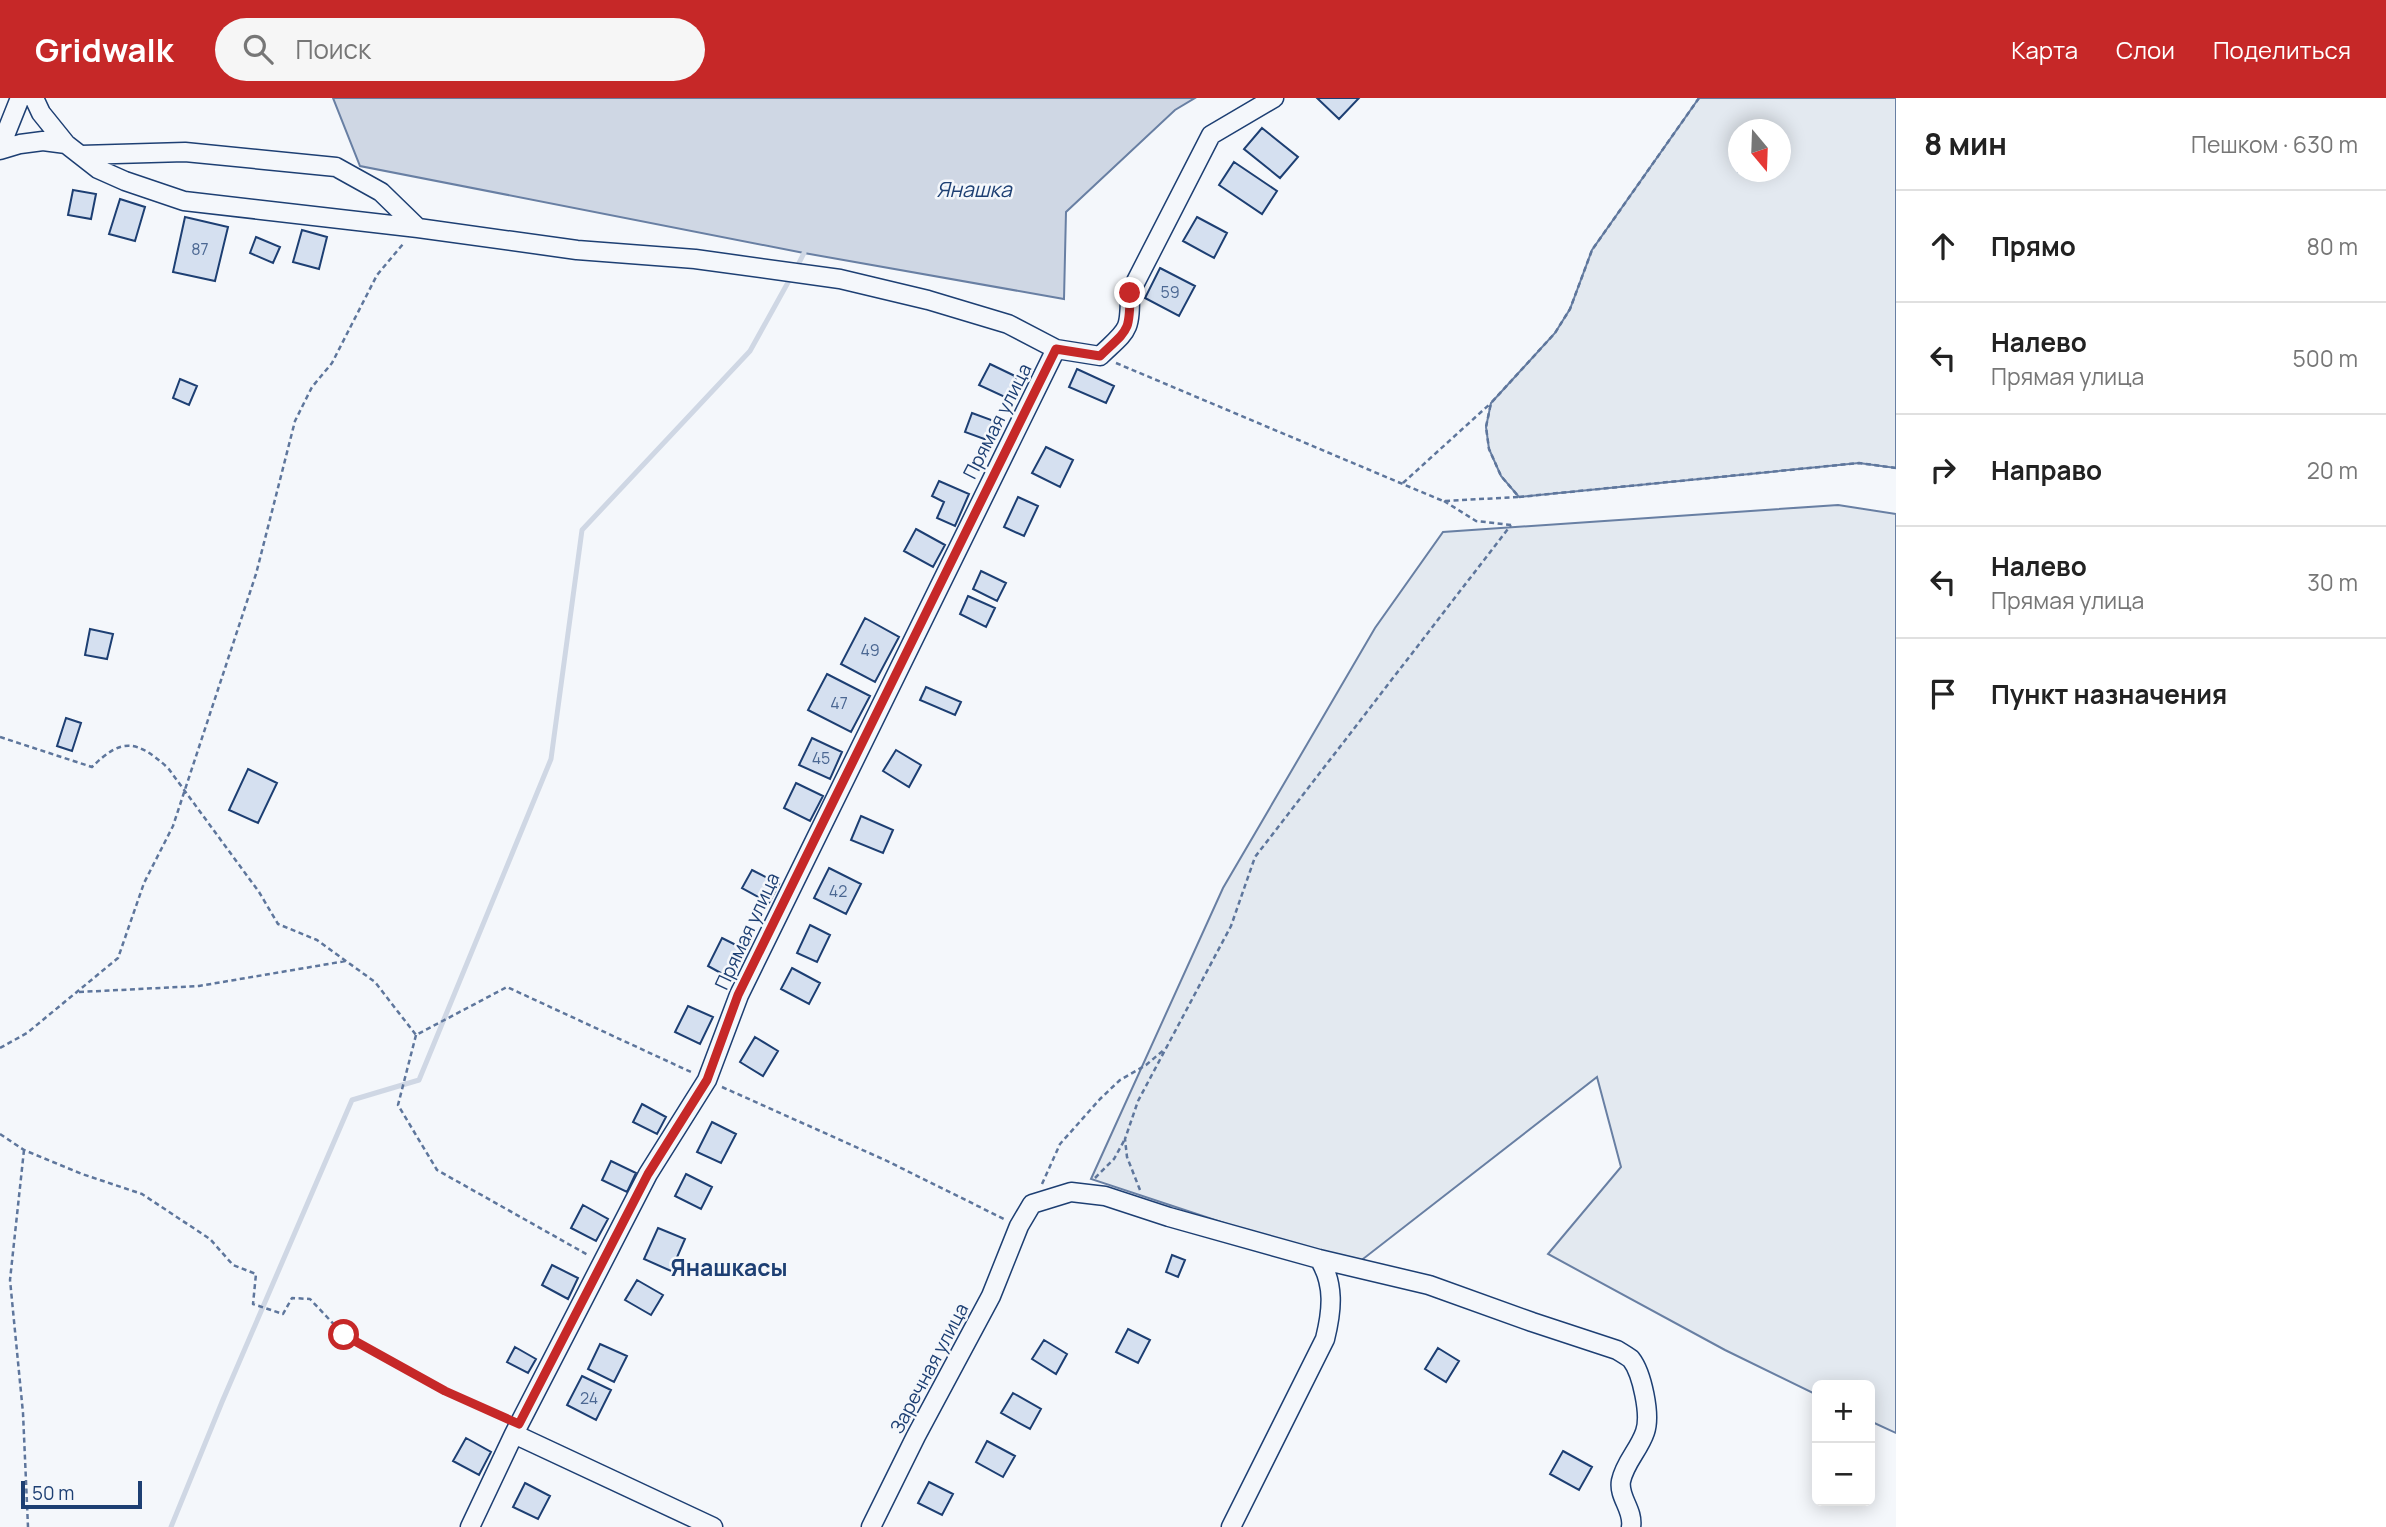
<!DOCTYPE html>
<html lang="ru">
<meta charset="utf-8">
<style>
body{margin:0;font-family:Manrope,sans-serif;background:#f6f6f6;color:#222}
.controls{position:absolute;right:21px;bottom:21px;display:grid;overflow:hidden;border-radius:10px;box-shadow:0 4px 18px #0003}
.controls button{width:63px;height:63px;display:grid;place-items:center;padding:0;border:0;border-bottom:2px solid #e0e0e0;background:#fff;color:#222;font:35px sans-serif}
.compass{position:absolute;left:1728px;top:21px;width:63px;height:63px;border-radius:50%;background:#fff;box-shadow:0 4px 18px #0003;rotate:161deg}
.scale{position:absolute;left:21px;bottom:18px;width:121px;box-sizing:border-box;padding-left:7px;border:4px solid #1d3f73;border-top:0;font-size:19px;line-height:24px;white-space:nowrap;color:#1d3f73;-webkit-text-stroke:5px #f4f7fb;paint-order:stroke}
.stop{position:absolute;width:21px;height:21px;margin:-16px;border:5px solid #c62828;border-radius:50%;background:#fff}
.stop.end{background:#c62828;border-color:#fff;box-shadow:0 2px 7px #0008}
.list{margin:0;padding:0;list-style:none}
h2{display:flex;justify-content:space-between;align-items:center;height:91px;margin:0;padding:0 28px;font-size:30px}
h2 small{font-size:23px;font-weight:400;color:#767676}
.list li{display:grid;grid-template-columns:46px 1fr auto;gap:21px;align-items:center;box-sizing:border-box;height:112px;padding:0 28px;border-top:2px solid #e0e0e0}
.list b{display:block;font-size:26px;white-space:nowrap}
.list p{margin:0;font-size:23px;white-space:nowrap;color:#767676}
.list em{font-size:23px;font-style:normal;color:#767676}
.icon{flex:none;width:38px;height:38px;fill:none;stroke:currentColor;stroke-width:2;stroke-linecap:round;stroke-linejoin:round}
.map{position:relative;flex:none;width:1896px;height:1429px;overflow:hidden}
header{display:flex;align-items:center;gap:42px;box-sizing:border-box;height:98px;padding:0 35px;background:#c62828;color:#fff}
header strong{font-size:33px}
nav{display:flex;gap:38px;margin-inline-start:auto;font-size:24px}
.search{width:490px;height:63px;background:#f6f6f6;display:flex;align-items:center;gap:18px;box-sizing:border-box;padding:0 24px;border-radius:38px;color:#767676;font-size:26px}
main{display:flex}
aside{flex:1;background:#fff}
.map>svg:first-child{display:block}
.green{fill:#e3e9f0;stroke:#687fa3;stroke-width:2;fill-rule:evenodd}
.water{fill:#cfd7e4;stroke:#687fa3;stroke-width:2}
.lines{fill:none;stroke-linecap:round;stroke-linejoin:round}
.stream{stroke:#cfd7e4;stroke-width:5}
.building{fill:#d5e0f0;stroke:#1d3f73;stroke-width:2}
.minor-casing{stroke:#1d3f73;stroke-width:21}
.path{stroke:#5e769c;stroke-width:2.5;stroke-dasharray:5 3.5;stroke-linecap:butt}
.minor{stroke:#f4f7fb;stroke-width:18}
.route{stroke:#c62828;stroke-width:9}
.labels{text-anchor:middle;stroke-width:5;stroke-linejoin:round;paint-order:stroke}
.number-label{font-size:16px;fill:#4b6792}
.street-label{font-size:19px;fill:#1d3f73;stroke:#f4f7fb}
.water-label{font-size:21px;font-style:italic;fill:#1d3f73;stroke:#f4f7fb}
.quarter-label{font-size:23px;font-weight:bold;fill:#1d3f73;stroke:#f4f7fb}
</style>
<header>
<strong>Gridwalk</strong>
<div class="search"><svg class="icon" aria-label="search" viewBox="0 0 24 24"><circle cx="10" cy="10" r="6"/><path d="M15 15l6 6"/></svg>Поиск</div>
<nav><a>Карта</a><a>Слои</a><a>Поделиться</a></nav>
</header>
<main>
<div class="map">
<svg width="1896" height="1429" viewBox="0 0 1896 1429">
<rect width="100%" height="100%" fill="#f4f7fb"/>
<!-- green -->
<path class="green" d="M1699 0H1896V370L1859 365 1519 399 1501 378 1489 351 1486 329 1491 305 1555 235 1570 211 1592 152ZM1738 32H1780V74H1738Z
M1838 407 1896 416V1335L1870 1323V1287H1817V1297L1725 1252 1548 1156 1621 1069 1597 979 1354 1168 1091 1081 1223 790 1375 530 1443 434Z"/>
<!-- water -->
<path class="water" d="M333 0H1195L1175 12 1066 114 1064 201 804 155 360 68Z"/>
<g class="lines">
<!-- stream -->
<path class="stream" d="M796 171 804 155
M171 1429 222 1304 352 1002 419 982 551 661 582 432 750 253 791 179"/>
</g>
<!-- building -->
<path class="building" d="M1317 0H1359L1339 21Z
M1262 30 1298 59 1280 80 1244 51Z
M1234 64 1277 93 1262 116 1219 87Z
M73 92 96 96 91 121 68 117Z
M120 101 145 109 135 143 109 136Z
M185 119 228 129 215 183 173 174Z
M1197 119 1227 135 1214 160 1183 143Z
M302 132 327 139 319 171 293 164Z
M256 139 280 149 273 165 250 155Z
M1160 170 1195 188 1179 218 1145 200Z
M990 266 1017 279 1007 300 979 287Z
M1077 271 1114 288 1106 305 1069 289Z
M180 281 197 288 189 307 173 300Z
M972 315 994 323 987 342 965 334Z
M1046 349 1073 362 1060 389 1032 375Z
M939 383 969 396 955 428 937 420 944 404 932 398Z
M1018 399 1038 408 1024 438 1004 429Z
M916 431 945 447 933 469 904 453Z
M981 473 1006 485 997 503 973 491Z
M968 498 995 510 986 529 960 516Z
M865 520 899 539 875 584 841 566Z
M90 531 113 536 107 561 85 557Z
M827 576 870 598 851 634 808 612Z
M926 589 961 604 955 617 920 602Z
M66 620 81 625 72 653 57 648Z
M812 640 842 654 830 681 799 667Z
M896 652 921 667 909 689 883 673Z
M248 671 277 685 258 725 229 712Z
M796 685 823 698 810 723 784 710Z
M861 718 893 732 883 755 851 742Z
M829 770 861 786 846 816 814 800Z
M752 772 779 786 769 805 742 790Z
M810 827 830 837 817 864 797 855Z
M722 840 744 851 730 880 708 868Z
M792 870 820 885 809 906 781 891Z
M688 908 713 919 700 946 675 934Z
M755 939 778 953 763 978 740 964Z
M642 1006 666 1019 657 1036 633 1024Z
M712 1024 736 1036 721 1065 697 1054Z
M611 1063 636 1075 627 1094 602 1082Z
M686 1076 712 1089 701 1111 675 1098Z
M583 1107 608 1121 596 1143 571 1130Z
M658 1130 685 1141 671 1173 644 1161Z
M1172 1157 1185 1162 1178 1179 1166 1174Z
M552 1167 578 1180 568 1201 542 1187Z
M637 1182 663 1197 651 1217 625 1202Z
M1128 1231 1150 1242 1138 1265 1116 1254Z
M1044 1242 1067 1256 1056 1276 1032 1261Z
M600 1246 627 1258 614 1284 588 1271Z
M515 1249 536 1261 528 1275 507 1264Z
M1438 1250 1459 1263 1446 1284 1425 1271Z
M582 1278 611 1292 596 1322 567 1307Z
M1013 1295 1041 1311 1030 1331 1001 1315Z
M466 1340 491 1354 479 1377 453 1363Z
M987 1343 1015 1358 1003 1379 976 1364Z
M1563 1353 1592 1369 1579 1392 1550 1376Z
M929 1384 953 1396 942 1417 918 1405Z
M525 1385 550 1398 538 1421 513 1409Z"/>
<g class="lines">
<!-- minor casing -->
<g class="minor-casing">
<path id="minor" d="M34 0 41 15 66 46
M0 50 20 0
M0 52 20 46 43 43 66 46 98 71 125 83 184 103 418 130 577 152 695 161 840 181 928 202 1008 226 1056 251 1100 258C1128 231 1130 235 1130 195L1211 37 1274 0
M81 57 185 54 336 69 381 94 418 130
M514 1336 713 1429
M470 1429 514 1336 648 1076 707 982 739 897 1056 251
M871 1429 916 1338 991 1198 1019 1128 1032 1106 1071 1094 1105 1098 1169 1119 1319 1161 1429 1187 1532 1224 1617 1252C1622 1255 1627 1258 1631 1261 1642 1275 1651 1317 1645 1334 1639 1352 1625 1364 1621 1383 1618 1399 1634 1412 1631 1429
M1231 1429 1325 1241C1332 1213 1335 1186 1319 1161"/>
</g>
<!-- path -->
<path class="path" d="M1699 0 1592 152 1570 211 1555 235 1491 305 1486 329 1489 351 1501 378 1519 399 1859 365 1896 370
M1116 265 1443 403 1519 399
M1403 385 1491 305
M1444 403 1476 423 1511 427
M0 639 92 669C122 639 137 642 168 670L259 794 278 826 317 842 375 884 416 937 507 889 691 974
M79 894 199 888 346 863
M416 937 398 1007 437 1072 588 1157
M0 950 27 935 118 860 144 785 173 728 256 476 295 323 312 289 332 265 377 177 403 146
M722 989 885 1062 1004 1121
M0 1036 24 1052 82 1076 142 1096 210 1141 233 1167 256 1176 253 1206 283 1216 292 1200 310 1201 344 1237 445 1292 503 1319
M24 1052 10 1182 23 1315 28 1429
M1095 1080 1114 1061 1125 1041
M1042 1086 1060 1046 1100 1001 1120 982 1146 967 1165 951
M1140 1092 1127 1059 1125 1041 1138 1003 1231 828 1255 759 1511 427"/>
<!-- minor -->
<use href="#minor" class="minor"/>
</g>
<g class="lines">
<!-- route -->
<path class="route" d="M344 1237 445 1293 519 1326 648 1076 707 982 738 897 1056 251 1100 258C1128 231 1130 235 1130 195"/>
</g>
<g class="labels">
<!-- number labels -->
<g class="number-label">
<text x="200" y="157">87</text>
<text x="1170" y="200">59</text>
<text x="870" y="558">49</text>
<text x="839" y="611">47</text>
<text x="821" y="666">45</text>
<text x="838" y="799">42</text>
<text x="589" y="1306">24</text>
</g>
<!-- street labels -->
<g class="street-label">
<text transform="translate(997 323) rotate(-63)" y="7">Прямая улица</text>
<text transform="translate(747 833) rotate(-65)" y="7">Прямая улица</text>
<text transform="translate(929 1270) rotate(-62)" y="7">Заречная улица</text>
</g>
<!-- water labels -->
<g class="water-label">
<text x="974" y="99">Янашка</text>
</g>
<!-- quarter labels -->
<g class="quarter-label">
<text x="729" y="1178">Янашкасы</text>
</g>
</g>
</svg>
<div class="controls">
<button>+</button>
<button>−</button>
</div>
<svg class="compass" viewBox="-18 -18 36 36"><path d="M0-13l5 13h-10z" fill="#e53935"/><path d="M0 13l5-13h-10z" fill="#767676"/></svg>
<div class="scale">50 m</div>
<div class="stop" style="left:344px;top:1237px"></div>
<div class="stop end" style="left:1130px;top:195px"></div>
</div>
<aside>
<h2>8 мин<small>Пешком · 630 m</small></h2>
<ul class="list">
<li><svg class="icon" aria-label="ahead" viewBox="0 0 24 24"><path d="M12 20V5M6 11l6-6 6 6"/></svg><div><b>Прямо</b></div><em>80 m</em></li>
<li><svg class="icon" aria-label="left" viewBox="0 0 24 24"><path d="M17 20v-9H6M10 6l-5 5 5 5"/></svg><div><b>Налево</b><p>Прямая улица</p></div><em>500 m</em></li>
<li><svg class="icon" aria-label="right" viewBox="0 0 24 24"><path d="M7 20v-9h11M14 6l5 5-5 5"/></svg><div><b>Направо</b></div><em>20 m</em></li>
<li><svg class="icon" aria-label="left" viewBox="0 0 24 24"><path d="M17 20v-9H6M10 6l-5 5 5 5"/></svg><div><b>Налево</b><p>Прямая улица</p></div><em>30 m</em></li>
<li><svg class="icon" aria-label="arrive" viewBox="0 0 24 24"><path d="M6 21V4h12l-3 4 3 4H6"/></svg><div><b>Пункт назначения</b></div></li>
</ul>
</aside>
</main>
